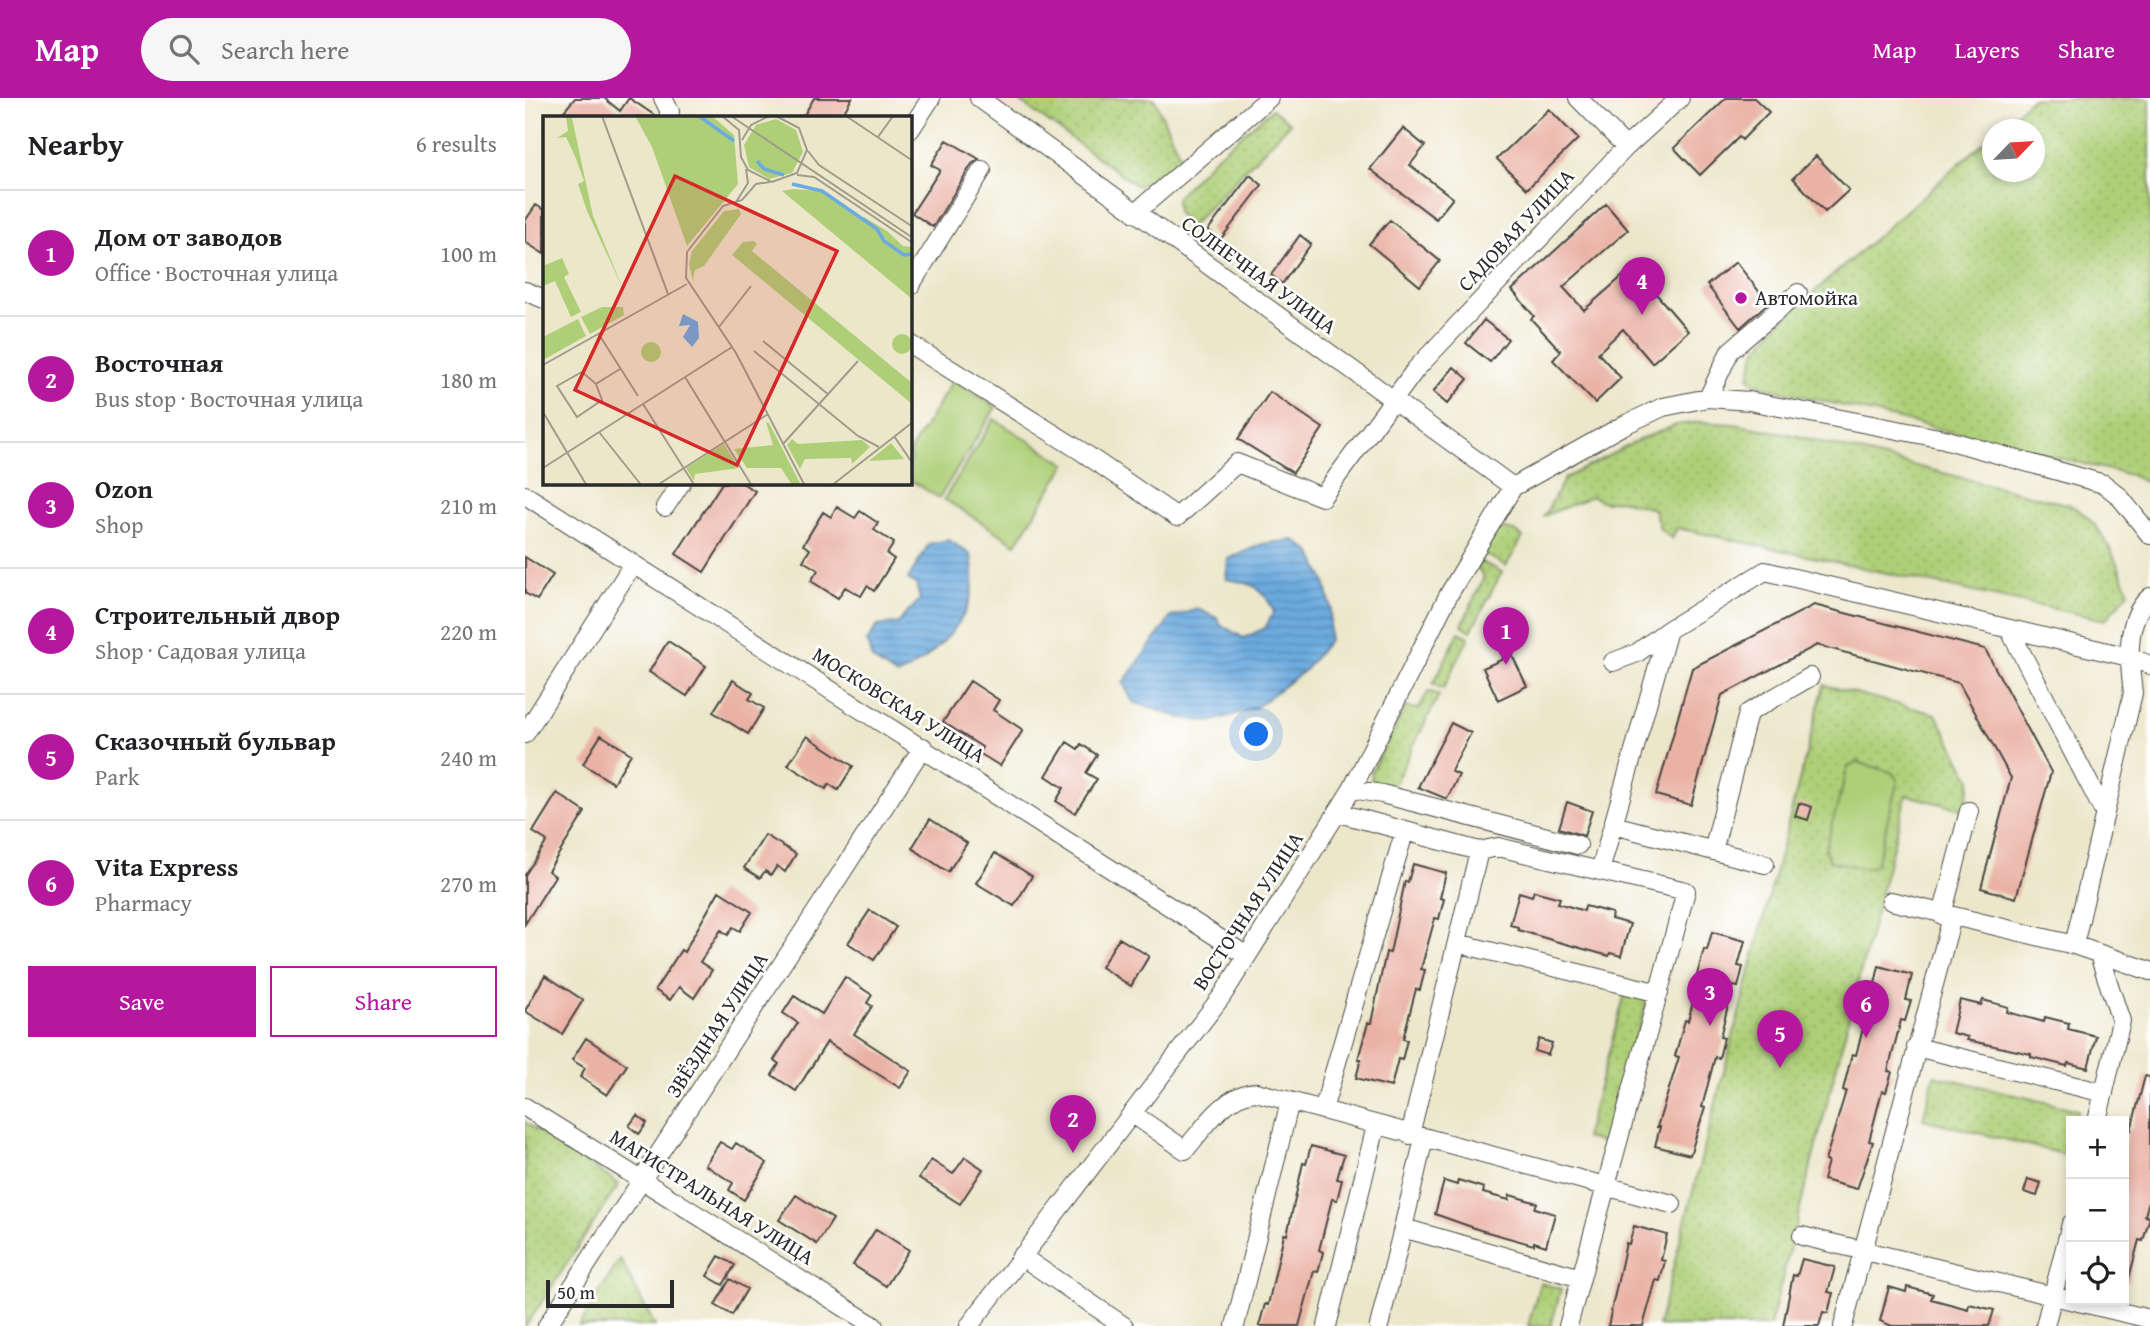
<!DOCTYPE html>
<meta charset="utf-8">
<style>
body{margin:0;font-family:"Gentium Book Plus",serif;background:#f6f6f6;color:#202124}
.controls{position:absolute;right:21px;bottom:21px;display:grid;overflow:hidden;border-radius:0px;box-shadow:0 4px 10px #0003}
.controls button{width:63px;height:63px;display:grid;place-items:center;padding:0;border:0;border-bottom:2px solid #e0e0e0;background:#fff;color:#202124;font:35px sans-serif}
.compass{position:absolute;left:1457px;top:21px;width:63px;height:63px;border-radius:50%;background:#fff;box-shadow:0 4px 10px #0003;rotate:65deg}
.scale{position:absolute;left:21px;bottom:18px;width:128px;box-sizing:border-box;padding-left:7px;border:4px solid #2b2b2b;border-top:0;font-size:19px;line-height:24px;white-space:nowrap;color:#2b2b2b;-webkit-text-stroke:5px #fff;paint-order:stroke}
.you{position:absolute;left:732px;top:637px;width:24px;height:24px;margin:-18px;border:5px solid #fff;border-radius:50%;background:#1a73e8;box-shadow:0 0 0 10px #1a73e833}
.badge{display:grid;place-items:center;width:46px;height:46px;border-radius:50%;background:#b5179e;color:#fff;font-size:23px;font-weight:700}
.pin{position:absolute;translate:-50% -58px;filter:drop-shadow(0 2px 4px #0008)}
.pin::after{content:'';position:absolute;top:37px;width:24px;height:21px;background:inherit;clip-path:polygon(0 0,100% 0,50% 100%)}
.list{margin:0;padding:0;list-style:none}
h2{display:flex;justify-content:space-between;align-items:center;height:91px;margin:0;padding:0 28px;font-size:30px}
h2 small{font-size:23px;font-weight:400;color:#757577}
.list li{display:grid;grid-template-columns:46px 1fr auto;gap:21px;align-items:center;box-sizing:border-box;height:126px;padding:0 28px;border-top:2px solid #e0e0e0}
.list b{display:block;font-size:26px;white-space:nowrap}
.list p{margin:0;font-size:23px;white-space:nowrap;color:#757577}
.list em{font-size:23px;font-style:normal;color:#757577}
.actions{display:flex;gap:14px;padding:21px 28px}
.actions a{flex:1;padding:16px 0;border:2px solid #b5179e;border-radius:0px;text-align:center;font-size:24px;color:#b5179e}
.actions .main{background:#b5179e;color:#fff}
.icon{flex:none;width:38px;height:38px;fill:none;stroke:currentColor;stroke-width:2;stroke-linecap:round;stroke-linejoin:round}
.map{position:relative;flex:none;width:1625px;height:1228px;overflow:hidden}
header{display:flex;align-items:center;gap:42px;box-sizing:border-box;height:98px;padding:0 35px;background:#b5179e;color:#fff}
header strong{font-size:33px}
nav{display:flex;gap:38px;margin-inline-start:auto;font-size:24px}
.search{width:490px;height:63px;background:#f6f6f6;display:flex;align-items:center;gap:18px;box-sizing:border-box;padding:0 24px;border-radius:38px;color:#757577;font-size:26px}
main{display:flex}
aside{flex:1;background:#fff}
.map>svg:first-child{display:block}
.grass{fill:url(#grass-dots);stroke:#6c7d51;stroke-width:2}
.pitch{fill:#aecf77;stroke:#6c7d51;stroke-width:2}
.water{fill:url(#water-rules);stroke:#4c6b85;stroke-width:2}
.building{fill:#eab2a5}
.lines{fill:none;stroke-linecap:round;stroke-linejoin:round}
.minor-casing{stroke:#484743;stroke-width:20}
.minor{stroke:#fff;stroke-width:18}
.poi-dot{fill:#b5179e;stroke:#fff;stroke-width:2.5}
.labels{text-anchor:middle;stroke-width:5;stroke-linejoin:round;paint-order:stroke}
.street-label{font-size:21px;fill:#2b2b2b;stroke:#fff}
.poi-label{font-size:21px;fill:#2b2b2b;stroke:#fff;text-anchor:start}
.inset-river{fill:none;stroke:#6cabdf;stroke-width:3.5}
.inset-road{fill:none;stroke:#9f9c8b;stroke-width:2}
.view{fill:#d62828;fill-opacity:0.15;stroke:#d62828;stroke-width:3.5}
.inset-edge{fill:none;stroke:#2b2b2b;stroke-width:3.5}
</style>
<header>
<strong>Map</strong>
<div class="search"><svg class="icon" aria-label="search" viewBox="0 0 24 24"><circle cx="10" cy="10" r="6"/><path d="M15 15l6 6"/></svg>Search here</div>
<nav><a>Map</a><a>Layers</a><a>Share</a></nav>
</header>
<main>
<aside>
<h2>Nearby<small>6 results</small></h2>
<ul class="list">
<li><span class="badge">1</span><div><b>Дом от заводов</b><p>Office · Восточная улица</p></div><em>100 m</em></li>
<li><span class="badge">2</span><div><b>Восточная</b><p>Bus stop · Восточная улица</p></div><em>180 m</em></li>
<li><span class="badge">3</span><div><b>Ozon</b><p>Shop</p></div><em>210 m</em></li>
<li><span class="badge">4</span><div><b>Строительный двор</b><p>Shop · Садовая улица</p></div><em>220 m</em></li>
<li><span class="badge">5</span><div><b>Сказочный бульвар</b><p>Park</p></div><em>240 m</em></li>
<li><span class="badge">6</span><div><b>Vita Express</b><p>Pharmacy</p></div><em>270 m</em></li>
</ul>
<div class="actions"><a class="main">Save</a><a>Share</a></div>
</aside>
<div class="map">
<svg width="1625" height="1228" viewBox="0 0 1625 1228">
<defs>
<pattern id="grass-dots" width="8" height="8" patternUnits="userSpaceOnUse" patternTransform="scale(1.75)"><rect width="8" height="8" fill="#aecf77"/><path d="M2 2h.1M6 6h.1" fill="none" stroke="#96b267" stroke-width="1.8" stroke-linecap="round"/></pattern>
<pattern id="water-rules" width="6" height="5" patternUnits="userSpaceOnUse" patternTransform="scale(1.75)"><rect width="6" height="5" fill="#6cabdf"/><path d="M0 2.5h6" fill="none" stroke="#598bb5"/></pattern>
</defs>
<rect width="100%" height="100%" fill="#fff"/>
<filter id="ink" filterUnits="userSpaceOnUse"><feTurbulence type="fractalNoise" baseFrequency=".0143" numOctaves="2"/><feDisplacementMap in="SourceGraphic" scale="14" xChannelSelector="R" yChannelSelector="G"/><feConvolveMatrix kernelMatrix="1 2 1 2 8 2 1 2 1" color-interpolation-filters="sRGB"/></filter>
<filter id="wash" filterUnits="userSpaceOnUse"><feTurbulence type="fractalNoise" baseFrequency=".00686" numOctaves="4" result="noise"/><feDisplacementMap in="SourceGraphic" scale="28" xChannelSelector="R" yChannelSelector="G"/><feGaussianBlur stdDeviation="1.57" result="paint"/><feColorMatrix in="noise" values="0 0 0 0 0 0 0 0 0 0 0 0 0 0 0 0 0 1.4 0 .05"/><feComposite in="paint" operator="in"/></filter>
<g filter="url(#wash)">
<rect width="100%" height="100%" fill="#ece7cb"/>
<!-- grass -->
<path class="grass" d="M490 0H629L656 60 633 81 612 88Z
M1507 0H1625V386L1605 377 1232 287 1224 280 1230 254 1253 226 1467 37 1468 74H1510V32L1473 31Z
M747 11 765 25 665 129 652 114 651 100 686 63Z
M1174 324 1209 326 1264 336 1545 407C1579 425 1589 460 1604 494L1580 522 1152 430 1147 441 1135 431 1129 411 1096 402 1079 404 1067 398 1019 418 1040 380 1116 341 1151 327Z
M979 431 990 433 998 439 981 468 958 455 971 433Z
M954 463 977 474 946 533 937 527 959 479 952 469Z
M934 534 944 539 918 591 908 586Z
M1299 587 1411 616 1446 682 1440 712 1381 697 1245 1228H1133Z
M904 593 914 597 867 691 852 687 846 681 847 672 881 609 893 611Z
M1101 892 1123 898 1082 1046 1060 1040Z
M1409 977 1553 1012 1550 1023H1546L1542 1057 1398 1021Z
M0 1024 94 1086 1 1228H0Z
M95 1161 130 1228H54Z
M1015 1185 1036 1191 1026 1228H1003Z"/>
<!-- pitch -->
<path class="pitch" d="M428 282 471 309 414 400 385 382V353Z
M469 321 541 366 491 446 419 401Z
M1332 664 1366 674 1373 682 1351 767 1341 771 1305 763 1300 752 1323 669Z"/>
<!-- water -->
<path class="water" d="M424 442 446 457C447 466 449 475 448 484 447 523 405 562 372 578L347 561 342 544 352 528 374 525C380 514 388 511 395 501L391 486 383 481 404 446Z
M769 442 787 455 800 484 806 509 804 542 781 571 730 610 685 624 657 620 608 604 598 585 646 519 673 511 692 520 696 527 719 540 740 530 749 514C738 489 729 485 701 481L703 461 737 446Z"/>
<g id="blocks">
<!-- building -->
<path class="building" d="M50 0H79L95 13 104 0 132 19H34Z
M289 0H327L316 19H278Z
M1201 0H1229L1244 14 1217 42 1214 39 1175 77 1149 50Z
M1024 11 1053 41 1002 91 972 61Z
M878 30 900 48 885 67 928 100 911 121 845 71Z
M422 42 454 61 447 66 408 129 387 115 415 72 406 67Z
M1291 58 1324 92 1300 114 1268 80Z
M725 77 737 87 695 142 683 132Z
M1081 106 1103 132 1038 189 1059 212 1108 169 1163 233 1127 265 1098 231 1073 255 1096 280 1070 305 1028 262 1036 253 1006 221 1009 218 987 192Z
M11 107 19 112V156L0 144V123Z
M865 122 915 163 895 188 844 146Z
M775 137 786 146 757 186 746 177Z
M1211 164 1243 205 1215 230 1182 187Z
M959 222 983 241 965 264 941 245Z
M929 269 943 281 922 306 908 294Z
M745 294 798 330 768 375 713 341Z
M197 385H217L230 393 179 474 151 456Z
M312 409 330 420 335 413 353 425 349 432 369 445 362 456 369 461 349 493 342 488 336 498 320 489 313 500 286 483 293 472 278 463 285 451 278 447 298 414 306 419Z
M0 459 28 477 12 502 0 495Z
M1289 507 1460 551 1526 674 1491 800 1456 790 1486 680 1434 585 1292 547 1197 597 1166 707 1131 697 1167 570Z
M143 543 181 568 162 598 124 574Z
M987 557 1002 588 973 602 958 570Z
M208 582 228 595 224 601 239 610 223 636 188 614Z
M445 583 474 602 468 612 498 632 475 668 454 655 457 649 418 624Z
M926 625 946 635 926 673 934 677 922 701 893 689Z
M76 637 106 656 88 685 58 666Z
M282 638 328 668 313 692 304 686 301 691 263 667Z
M542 644 553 651 556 646 572 657 561 675 572 681 550 715 531 703 539 690 521 678Z
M32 695 60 714 23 773 30 778 0 826V777L22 743 8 734Z
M1042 704 1067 713 1059 738 1034 730Z
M1274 705 1287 709 1283 722 1270 718Z
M405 721 442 745 423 774 387 750Z
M240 737 271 756 260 774 252 768 246 777 240 773 235 780 219 770Z
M470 755 507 778 489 808 451 785Z
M888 766 921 775 915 800 919 801 914 821 910 820 896 871 900 872 895 892 891 891 878 941 882 942 877 962 873 961 866 989 831 980 836 961H833L843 925H846L861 854 865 855 880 783 883 784Z
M194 793 227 814 215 833 208 829 203 837 196 832 175 864 187 872 169 900 154 889 145 902 130 892 156 852 159 854Z
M1009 793 1035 800 1033 805 1059 813 1060 808 1087 815 1086 821 1105 826 1096 858 1085 855 1084 858 1030 843 993 832V829L985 827 994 794 1007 798Z
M345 812 371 829 349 862 323 845Z
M1187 834 1220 843 1213 868 1218 869 1213 889 1208 888 1195 939 1199 940 1194 960 1190 959 1177 1009 1180 1010 1165 1057 1130 1048 1135 1029H1132L1154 959 1150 958 1160 922 1163 923 1172 889 1169 888 1179 851 1182 852Z
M594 840 624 858 606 888 576 869Z
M1354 868 1387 877 1381 902 1386 903 1380 923 1376 922 1363 973 1367 974 1361 994 1357 993 1344 1043 1348 1044 1332 1091 1298 1082 1303 1063H1300L1321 993 1318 992 1327 956 1331 957 1340 923 1337 922 1346 885 1350 886Z
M20 877 58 902 37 936 0 913Z
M320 879 347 897 342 905 347 908 329 936 386 973 375 990 302 944 271 993 247 977 254 966 249 962 273 925 258 915 269 898 297 916Z
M1435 902 1456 907 1458 902 1483 909 1482 914 1519 924 1520 919 1544 925 1543 931 1571 938 1563 970 1543 965 1542 968 1506 959V956L1442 942 1443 939 1427 935Z
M61 940 102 967 82 997 55 979 60 970 47 962Z
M1014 941 1027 945 1023 957 1010 953Z
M1620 978 1625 979V1099L1620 1118 1625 1119 1618 1143 1614 1142 1603 1184 1599 1183V1048L1603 1031 1606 1032Z
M112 1017 122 1025 114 1036 104 1028Z
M195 1044 207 1051 211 1045 242 1065 219 1102 204 1092 208 1085 180 1067Z
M786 1048 819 1057 812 1081 817 1082 812 1102 807 1101 794 1152 798 1154 793 1174 789 1173 774 1228H734L740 1206 743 1207 759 1136 762 1137 778 1065 781 1066Z
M440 1059 458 1071 435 1106 394 1080 406 1062 428 1076Z
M1503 1081 1516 1085 1512 1098 1499 1094Z
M933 1082 959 1090 958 1095 984 1102 985 1097 1012 1105 1010 1110 1030 1116 1021 1148 1009 1144V1147L955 1132 910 1116 919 1083 932 1087Z
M271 1097 308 1121 292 1146 254 1122Z
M1109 1128 1142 1137 1136 1162 1140 1163 1135 1183 1131 1182 1118 1228H1083L1101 1145 1104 1146Z
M351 1131 384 1152 361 1188 328 1167Z
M194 1158 210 1167 198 1187 182 1178Z
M1277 1161 1310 1169 1303 1194 1308 1195 1303 1215 1298 1214 1294 1228H1258L1268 1177 1272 1178Z
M205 1181 222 1191 207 1217 190 1207Z
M1364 1189 1381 1194 1382 1189 1408 1196 1406 1201 1443 1211 1444 1206 1469 1212 1464 1228H1367L1355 1223Z"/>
</g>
</g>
<g filter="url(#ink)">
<use href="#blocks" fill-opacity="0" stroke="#484743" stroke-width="2"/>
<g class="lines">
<!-- minor casing -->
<g class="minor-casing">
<path id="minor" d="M138 0 145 14 143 19
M454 0 988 389
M1053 0 1101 49
M385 32 406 0
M610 115 744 0
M385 188 457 72
M0 193 19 201
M385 246 556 353 652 419 712 365 797 399 891 271 1101 49 1155 0
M1183 300 1205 253 1273 195
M0 397 722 858
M140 409 156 385
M1484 531 1580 716
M1088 564 1112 555 1143 532
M0 636 108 466
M827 691 857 696 1053 747
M814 715 954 753 973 749 1161 793 1043 1228
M1088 727 1143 532 1240 473 1604 559 1625 567
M1188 753 1223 615 1285 579
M1075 773 1088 727 1240 766
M1366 803 1549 847 1608 595C1604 564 1599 521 1625 499
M1417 817 1444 713
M932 845 1134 895
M1549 847 1625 873
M1391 949 1579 995
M0 1009 349 1228
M798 1012 879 735
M608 1016 660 1052C679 1030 700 996 731 994L1147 1106
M1572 1023 1596 923 1574 857
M885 1037 954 753
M899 1040 878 1130 1056 1180
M1277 1138 1625 1221
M496 1158 599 1228
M22 1228 398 649
M444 1228 697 898 827 691 924 496 988 389 1097 328 1138 309 1183 300 1224 303 1419 341 1579 386 1594 398 1625 437
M710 1228 765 1003
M802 1228 851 1028
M854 1228 878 1130
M1318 1228 1427 819
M1520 1228 1546 1126"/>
</g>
<!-- minor -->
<use href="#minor" class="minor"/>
</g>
</g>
<!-- markers -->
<circle class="poi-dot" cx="1216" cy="200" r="7"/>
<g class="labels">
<!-- street labels -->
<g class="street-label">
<text transform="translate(991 132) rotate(-47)" y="7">САДОВАЯ УЛИЦА</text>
<text transform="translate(734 177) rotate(36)" y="7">СОЛНЕЧНАЯ УЛИЦА</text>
<text transform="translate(374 607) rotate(32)" y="7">МОСКОВСКАЯ УЛИЦА</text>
<text transform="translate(723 813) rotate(-57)" y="7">ВОСТОЧНАЯ УЛИЦА</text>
<text transform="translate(192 927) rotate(-57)" y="7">ЗВЁЗДНАЯ УЛИЦА</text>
<text transform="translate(187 1099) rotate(32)" y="7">МАГИСТРАЛЬНАЯ УЛИЦА</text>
</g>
<!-- poi labels -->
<g class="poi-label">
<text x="1230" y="207">Автомойка</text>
</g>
</g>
<!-- overview -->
<g transform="translate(18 18)">
<rect width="369" height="369" fill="#ece7cb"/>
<path d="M23 0 29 2 50 100 80 173 44 95 35 68 41 65 32 40 23 21 14 22 25 15ZM92 0H169L191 19 195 68 144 130 109 31ZM233 3 253 14 260 36 249 57 226 63 206 51 201 29 213 9ZM250 73 277 75 319 104 321 101 344 115 360 130 369 131V183L239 75ZM196 93 198 98 161 150 152 154 150 165 146 148 149 135 181 95ZM211 125 214 128 209 135 369 267V288L189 139 200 126ZM19 142 26 158 21 161 38 196 28 201 12 165 0 170V150ZM59 191H80L81 199 47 218 38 201ZM35 203 43 220 0 244V221ZM349 228a10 10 0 1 1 20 0a10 10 0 1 1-20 0ZM223 306 226 307 258 369H249L238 352H204L191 333 230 329ZM249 323 255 328 319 324 327 331 309 348 308 342 262 343 257 353 244 329ZM348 327 361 343 326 345ZM181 328 196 352 152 358 151 365 143 352Z" fill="#aecf77"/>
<path d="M98 236a10 10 0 1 1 20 0a10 10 0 1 1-20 0Z" fill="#aecf77"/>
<path d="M140 198 155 206 156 222 149 231 140 221 147 209 136 210Z" fill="#6cabdf"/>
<path class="inset-river" d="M156 0 191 25M214 45 221 53 241 59M249 68 279 75 334 113 341 125 361 139 370 138"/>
<path class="inset-road" d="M59 0 125 178M179 0 196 14 198 41 205 54 229 66 254 57 264 34 256 12 233 0M188 0 370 122M204 0H229M303 0 370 45M335 21 350 0M199 24 208 9 224 1M265 35 276 49 370 111M254 59 271 61 370 127M227 66 213 68 199 84 180 90 144 136 143 162 193 237 262 370M193 86 205 67 203 53M176 211 208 170M55 217 95 280M220 225 286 279M211 235 315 320 336 331M0 249 144 168M142 261 209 370M53 268 39 256 14 270 34 301 59 284 53 268 77 253M100 288 152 370M0 296 44 370M56 316 99 370M351 320 370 348M240 328 315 245M0 352 189 231M113 370 225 298M288 370 370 306"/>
<path class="view" d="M132 60 294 135 194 349 32 274Z"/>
<rect width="369" height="369" class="inset-edge"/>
</g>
</svg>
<div class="controls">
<button>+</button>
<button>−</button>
<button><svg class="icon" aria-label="locate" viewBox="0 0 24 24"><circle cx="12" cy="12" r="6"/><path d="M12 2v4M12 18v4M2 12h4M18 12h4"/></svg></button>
</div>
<svg class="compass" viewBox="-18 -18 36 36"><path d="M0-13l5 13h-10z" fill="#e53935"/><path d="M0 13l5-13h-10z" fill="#757577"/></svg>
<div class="scale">50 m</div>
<div class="you"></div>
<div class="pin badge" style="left:981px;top:567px">1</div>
<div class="pin badge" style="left:548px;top:1055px">2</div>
<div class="pin badge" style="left:1185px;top:928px">3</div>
<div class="pin badge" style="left:1117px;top:217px">4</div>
<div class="pin badge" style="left:1255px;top:970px">5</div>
<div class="pin badge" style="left:1341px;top:940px">6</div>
</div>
</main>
